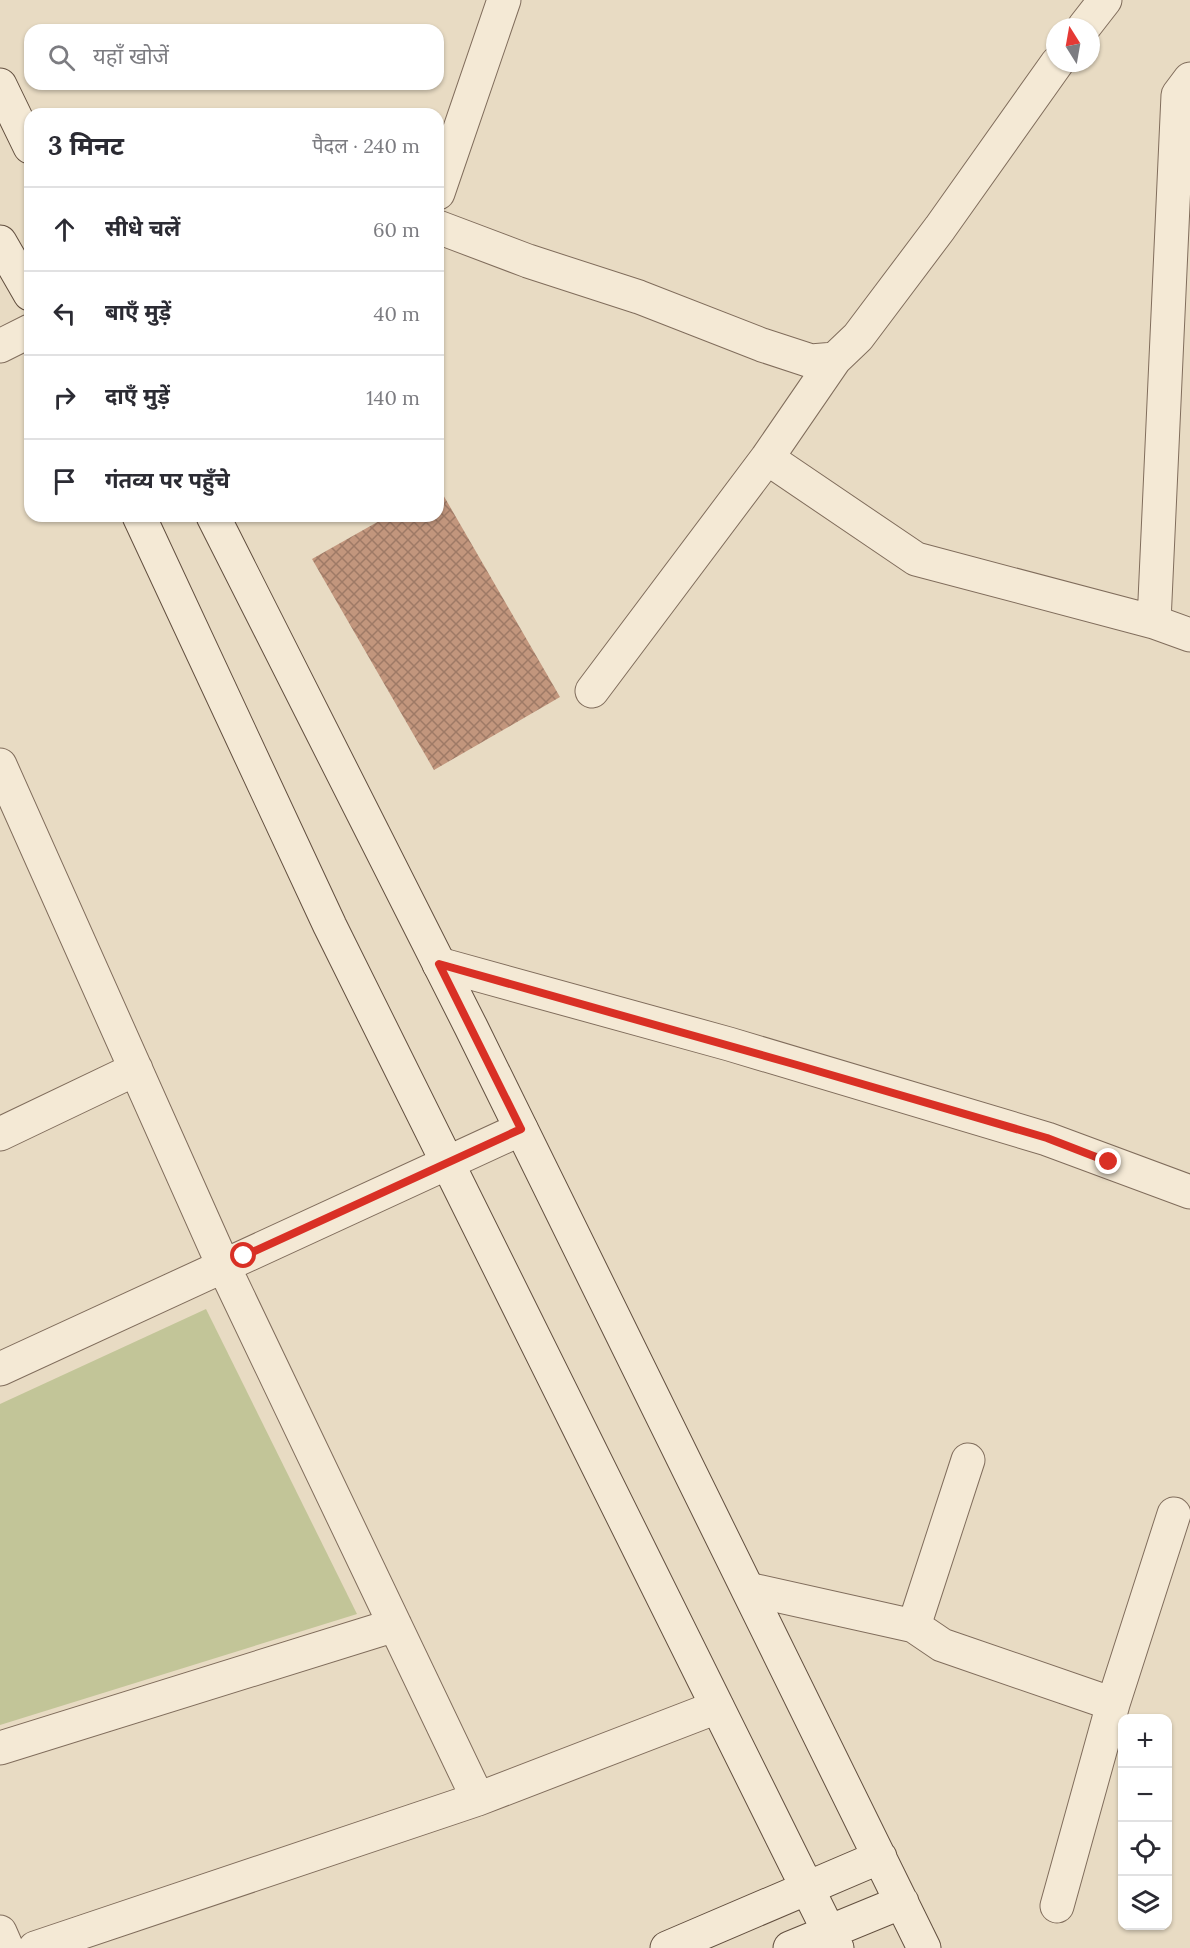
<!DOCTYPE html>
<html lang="hi">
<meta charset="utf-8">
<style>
body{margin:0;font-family:Lora,"Noto Sans Devanagari",serif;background:#f2f2f3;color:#2b2b33}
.controls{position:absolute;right:18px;bottom:18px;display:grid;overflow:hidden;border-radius:12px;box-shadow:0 2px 4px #0004}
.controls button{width:54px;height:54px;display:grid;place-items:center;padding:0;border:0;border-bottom:2px solid #e1e1e2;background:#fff;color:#2b2b33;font:30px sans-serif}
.compass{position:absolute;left:1046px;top:18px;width:54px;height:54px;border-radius:50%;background:#fff;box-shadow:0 2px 4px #0004;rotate:349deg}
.stop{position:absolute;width:18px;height:18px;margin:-14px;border:4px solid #d93025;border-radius:50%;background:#fff}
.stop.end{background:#d93025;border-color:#fff;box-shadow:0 2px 6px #0008}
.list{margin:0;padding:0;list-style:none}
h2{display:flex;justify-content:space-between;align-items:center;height:78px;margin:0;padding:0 24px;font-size:26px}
h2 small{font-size:20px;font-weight:400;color:#7c7c81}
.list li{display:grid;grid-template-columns:39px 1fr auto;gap:18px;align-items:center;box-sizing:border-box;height:84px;padding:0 24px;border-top:2px solid #e1e1e2}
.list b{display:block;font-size:22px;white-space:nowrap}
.list em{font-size:20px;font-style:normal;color:#7c7c81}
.icon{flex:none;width:33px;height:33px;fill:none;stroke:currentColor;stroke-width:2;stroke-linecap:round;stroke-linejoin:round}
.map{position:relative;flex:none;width:1190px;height:1948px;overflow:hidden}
.search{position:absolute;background:#fff;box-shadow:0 2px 4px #0004;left:24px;top:24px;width:420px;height:66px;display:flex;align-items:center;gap:15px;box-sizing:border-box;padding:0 21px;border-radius:18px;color:#7c7c81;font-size:22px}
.panel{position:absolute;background:#fff;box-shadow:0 2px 4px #0004;left:24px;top:108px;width:420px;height:414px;border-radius:18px}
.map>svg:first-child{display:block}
.park{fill:#c2c598}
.building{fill:url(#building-cross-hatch)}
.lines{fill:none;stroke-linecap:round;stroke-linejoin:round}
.street-casing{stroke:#806d5c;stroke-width:35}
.secondary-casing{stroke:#624f3f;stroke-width:35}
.street{stroke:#f4e9d5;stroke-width:33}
.secondary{stroke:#f4e9d5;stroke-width:33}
.route{stroke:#d93025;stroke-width:8}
</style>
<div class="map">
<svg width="1190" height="1948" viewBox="0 0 1190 1948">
<defs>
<pattern id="building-cross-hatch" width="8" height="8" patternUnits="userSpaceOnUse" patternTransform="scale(1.5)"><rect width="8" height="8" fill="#c2967d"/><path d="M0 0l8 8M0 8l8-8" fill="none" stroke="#9e7a66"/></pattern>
</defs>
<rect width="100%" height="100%" fill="#e8dbc3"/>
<!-- park -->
<path class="park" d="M206 1309 357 1614 0 1725V1404Z"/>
<!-- building -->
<path class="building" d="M438 486 560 697 434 770 312 559 388 516H438Z"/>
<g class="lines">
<!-- street casing -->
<g class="street-casing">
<path id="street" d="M1084 27 1105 0
M438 193 504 0
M438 227 528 261 639 297 762 345 811 361 835 359 858 337 940 228 1057 63
M0 346 30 331
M835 359 767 458 916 559 1154 622 1190 635
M1154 622 1178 95 1190 79
M592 691 767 458
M0 765 223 1265 478 1799
M439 964 729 1044 1047 1139 1190 1192
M0 1134 136 1069
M0 1369 521 1129
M748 1589 914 1626 942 1645 1113 1704
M914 1626 968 1460
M0 1748 395 1625
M1057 1906 1113 1704 1174 1514
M0 1932 7 1948
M35 1948 478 1799 717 1707"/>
</g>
<!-- secondary casing -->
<g class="secondary-casing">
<path id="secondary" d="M0 85 30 147
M0 242 30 294
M139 516 330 926 837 1948
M213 516 471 1027 924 1948
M667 1948 880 1857
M790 1948 902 1902"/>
</g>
<!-- street -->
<use href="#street" class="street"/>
<!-- secondary -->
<use href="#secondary" class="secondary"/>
</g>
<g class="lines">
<!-- route -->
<path class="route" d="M244 1256 521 1129 439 964 797 1065 1047 1138 1109 1162"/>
</g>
</svg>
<div class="controls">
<button>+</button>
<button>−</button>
<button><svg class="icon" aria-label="locate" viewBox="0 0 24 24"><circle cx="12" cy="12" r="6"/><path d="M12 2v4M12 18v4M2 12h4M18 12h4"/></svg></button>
<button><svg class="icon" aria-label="layers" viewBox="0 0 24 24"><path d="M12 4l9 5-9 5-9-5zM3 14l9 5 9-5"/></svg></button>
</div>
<svg class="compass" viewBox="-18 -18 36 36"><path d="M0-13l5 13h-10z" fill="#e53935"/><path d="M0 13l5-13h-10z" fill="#7c7c81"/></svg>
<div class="stop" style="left:244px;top:1256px"></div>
<div class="stop end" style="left:1109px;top:1162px"></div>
<div class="search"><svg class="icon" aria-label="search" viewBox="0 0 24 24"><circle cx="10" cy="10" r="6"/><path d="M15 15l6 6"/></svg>यहाँ खोजें</div>
<section class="panel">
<h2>3 मिनट<small>पैदल · 240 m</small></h2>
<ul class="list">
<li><svg class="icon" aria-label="ahead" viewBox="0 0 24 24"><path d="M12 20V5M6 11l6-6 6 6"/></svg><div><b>सीधे चलें</b></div><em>60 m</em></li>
<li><svg class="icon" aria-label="left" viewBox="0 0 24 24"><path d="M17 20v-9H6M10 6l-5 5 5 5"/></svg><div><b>बाएँ मुड़ें</b></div><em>40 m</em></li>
<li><svg class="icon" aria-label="right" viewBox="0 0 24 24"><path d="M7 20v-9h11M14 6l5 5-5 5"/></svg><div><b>दाएँ मुड़ें</b></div><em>140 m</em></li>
<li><svg class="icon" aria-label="arrive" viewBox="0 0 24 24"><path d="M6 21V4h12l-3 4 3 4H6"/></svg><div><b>गंतव्य पर पहुँचे</b></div></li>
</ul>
</section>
</div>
